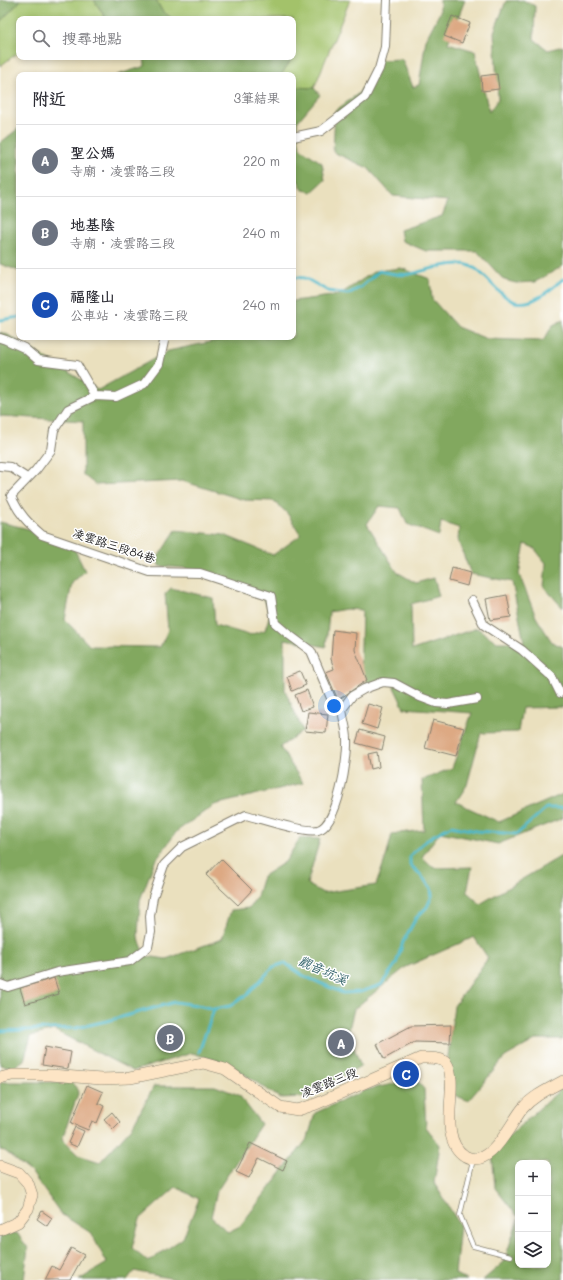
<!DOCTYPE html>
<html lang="zh-TW">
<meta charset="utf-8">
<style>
body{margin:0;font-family:Mali,"LXGW WenKai TC",sans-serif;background:#f7f7f7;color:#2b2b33}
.controls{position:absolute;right:12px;bottom:12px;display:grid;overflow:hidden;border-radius:8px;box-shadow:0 2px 6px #0003}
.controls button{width:36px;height:36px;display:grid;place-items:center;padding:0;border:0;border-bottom:1px solid #e1e1e2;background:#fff;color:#2b2b33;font:20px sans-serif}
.you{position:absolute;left:334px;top:706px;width:14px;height:14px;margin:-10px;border:3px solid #fff;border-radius:50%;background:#1a73e8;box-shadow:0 0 0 6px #1a73e833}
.badge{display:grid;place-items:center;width:26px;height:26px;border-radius:50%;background:#0b8043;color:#fff;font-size:13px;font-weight:700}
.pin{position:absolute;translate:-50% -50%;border:2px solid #fff;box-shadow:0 1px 4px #0006}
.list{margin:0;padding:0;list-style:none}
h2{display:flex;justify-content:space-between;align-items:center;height:52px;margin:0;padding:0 16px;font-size:17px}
h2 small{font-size:13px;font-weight:400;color:#7c7c81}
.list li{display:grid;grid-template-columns:26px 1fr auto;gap:12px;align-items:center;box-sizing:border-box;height:72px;padding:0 16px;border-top:1px solid #e1e1e2}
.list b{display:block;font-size:15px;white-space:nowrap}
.list p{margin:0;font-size:13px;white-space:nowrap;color:#7c7c81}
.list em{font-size:13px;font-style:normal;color:#7c7c81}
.icon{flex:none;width:22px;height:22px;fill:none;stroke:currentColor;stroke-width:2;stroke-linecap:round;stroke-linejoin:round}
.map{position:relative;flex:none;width:563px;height:1280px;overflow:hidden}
.search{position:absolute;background:#fff;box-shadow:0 2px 6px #0003;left:16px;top:16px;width:280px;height:44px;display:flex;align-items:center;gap:10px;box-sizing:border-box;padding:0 14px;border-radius:8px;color:#7c7c81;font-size:15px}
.panel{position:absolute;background:#fff;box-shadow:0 2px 6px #0003;left:16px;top:72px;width:280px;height:268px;border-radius:8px}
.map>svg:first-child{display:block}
.green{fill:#a3c26a;stroke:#606f43}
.forest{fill:#82a85e;stroke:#4f623d;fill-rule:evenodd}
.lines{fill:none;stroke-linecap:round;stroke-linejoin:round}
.stream{stroke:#4bb7c7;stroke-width:3}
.building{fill:#dda983}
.lane-casing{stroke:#837e6d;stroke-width:5.5}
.street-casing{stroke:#837e6d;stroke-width:10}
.secondary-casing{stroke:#837e6d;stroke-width:12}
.lane{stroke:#fff;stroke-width:4}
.street{stroke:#fff;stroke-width:8}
.secondary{stroke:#fde5c5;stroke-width:11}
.labels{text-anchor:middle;stroke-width:3;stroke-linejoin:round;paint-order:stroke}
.street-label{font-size:12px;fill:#1c1c1c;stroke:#fff}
.water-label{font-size:13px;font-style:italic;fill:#316269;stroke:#fff}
</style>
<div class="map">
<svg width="563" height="1280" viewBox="0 0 563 1280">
<rect width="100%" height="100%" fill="#fff"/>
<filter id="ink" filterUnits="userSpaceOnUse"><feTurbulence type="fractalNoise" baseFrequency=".025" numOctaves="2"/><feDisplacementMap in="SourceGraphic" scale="8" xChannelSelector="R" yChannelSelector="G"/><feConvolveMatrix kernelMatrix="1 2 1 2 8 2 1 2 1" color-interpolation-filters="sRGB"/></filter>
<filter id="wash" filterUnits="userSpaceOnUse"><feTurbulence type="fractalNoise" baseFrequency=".012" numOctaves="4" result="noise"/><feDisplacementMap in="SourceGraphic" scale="16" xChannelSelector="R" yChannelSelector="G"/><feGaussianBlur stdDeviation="0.9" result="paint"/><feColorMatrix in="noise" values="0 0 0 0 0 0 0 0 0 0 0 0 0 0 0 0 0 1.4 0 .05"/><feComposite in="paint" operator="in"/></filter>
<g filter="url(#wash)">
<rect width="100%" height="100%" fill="#eae0be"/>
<!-- green -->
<path class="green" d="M21 0H94L106 19H19V52L0 66V22Z
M156 0H350L314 88 293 87V75H281L293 57V19H173L162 11Z"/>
<!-- forest -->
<path class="forest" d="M0 0H21L0 22Z
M94 0H156L162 11 173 19H107Z
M440 0H465L448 43 475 51 489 112 498 99 494 32 506 1 523 0 535 6 534 39 548 50 563 46V266L535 282 516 283 504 280 477 251H426L402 241 400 230 442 216 448 201 393 196 368 168 333 152 335 111 359 93 379 60 402 59 413 87 419 85 426 39 440 12Z
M144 57H293L281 75H117L145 66Z
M293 87 314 88 320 95 297 122V131L300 148 322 163 325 180 312 192 303 190 293 171Z
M19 128V271L0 264V143Z
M401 268 430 279 432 299 457 327 487 339 543 341 553 325 563 320V608L544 587 546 563 534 548 525 544 519 574 536 617 552 642 563 647V707L522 708 518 732 481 733 467 785 456 802 499 822 563 794V818L498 844 440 832 422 857 434 868 472 867 467 892 480 904 563 855V1039H537L505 1057 468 1101 444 1090 454 1006 488 958 474 937 406 967 354 1009 348 1033 361 1066 304 1097 280 1098 229 1064 192 1053 133 1071 54 1030 31 1036 24 1060 14 1067 0 1065V522L33 530 73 546 85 571 72 583 65 620 90 646 160 647 168 630 165 594 171 588 213 598 215 625 249 635 265 630 270 614 264 599 185 568 159 566 158 557 176 530 224 535 273 555 301 535 287 513 274 501 244 500 182 481 96 485 83 475V421L0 416V332L8 335 98 390 168 351 224 339 225 337H293V301L339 295 375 271ZM379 506 400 508 407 524 439 536 441 522 459 528 458 541 471 574 512 582 524 642H497L477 628 412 650 411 604 439 596 434 578 416 583 397 572 367 524ZM346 609 362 610 360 682 392 683 404 708 472 713 452 768 422 780 424 830 392 834 387 854 376 885 323 893 307 884 320 839 300 838 285 862 263 876 257 896 249 908 231 910 222 939 166 959 146 956 138 937 140 900 154 863 177 831 214 805 303 783 280 747 303 731 285 690V639L326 647 329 612Z
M415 1079 424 1089 426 1127 440 1145 434 1183 460 1225 455 1274 467 1280H179L134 1271 127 1280H79L107 1263 91 1233 61 1214 32 1173 5 1151 0 1150V1082H71L79 1091 62 1139 78 1155 100 1162 132 1127 154 1086H215L239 1095 261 1124 217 1191 211 1217 228 1232 240 1226 308 1138 315 1113 366 1090ZM176 1187 199 1199 183 1238 148 1262 132 1248 140 1219Z
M563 1087V1280H483L504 1262 518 1219V1265H548V1163H518V1217L495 1188 492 1151Z
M17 1233 28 1248 24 1280H0V1234Z"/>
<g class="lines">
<!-- stream -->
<path class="stream" d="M293 277 305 278 328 291 348 294 361 287 379 271C389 273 399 276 410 274 425 271 445 263 461 264 472 264 479 271 487 279 493 285 506 300 515 302 533 306 550 290 563 279
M0 320 19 317
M0 1031 76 1028 111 1020 175 1002 197 1005 214 1009 230 1006 248 994 273 967 285 963 304 976 343 993 360 992 381 985 396 964 403 942 416 918 427 907 432 896 431 888 418 872 410 865V856L422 844 434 835 451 826 477 831 517 834 546 808H563
M199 1052 214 1009"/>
</g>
<g id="blocks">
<!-- building -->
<path class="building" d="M452 16 470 23 462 43 444 36Z
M497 74 499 89 482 91 481 76Z
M452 568 470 573 467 586 449 581Z
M507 595 511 617 490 620 486 599Z
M333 630 356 633 355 650 367 680 338 700 326 672 334 669 331 659Z
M300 671 306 685 292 691 287 676Z
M307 690 313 707 301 711 295 695Z
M368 704 383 708 377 729 362 724Z
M308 712 328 714 326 733 305 731Z
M433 720 464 728 456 756 425 748Z
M360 730 385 737 382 750 356 743Z
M377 752 379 767 371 769 368 754Z
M221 859 252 890 238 905 206 875Z
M54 978 59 994 25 1004 20 988Z
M451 1025 450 1043 415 1042 384 1059 377 1044 411 1026Z
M45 1047 71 1052 68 1069 42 1065Z
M87 1085 103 1092 98 1103 104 1106 97 1123 92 1121 88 1130 71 1123Z
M112 1112 120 1122 113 1129 104 1119Z
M75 1127 84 1131 77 1147 68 1143Z
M250 1143 287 1161 283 1170 259 1158 249 1178 236 1172Z
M42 1211 52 1218 47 1226 37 1219Z
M71 1248 84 1255 70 1280H45L52 1266 59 1270Z"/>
</g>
</g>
<g filter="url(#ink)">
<use href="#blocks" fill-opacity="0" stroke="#837e6d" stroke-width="1"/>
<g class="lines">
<!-- lane casing -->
<g class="lane-casing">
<path id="lane" d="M473 1160 460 1215 473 1246 511 1256"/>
</g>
<!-- street casing -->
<g class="street-casing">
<path id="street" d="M293 137 321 131 365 97 379 69 385 47 387 0
M0 338 6 340 24 348 38 360 77 365 95 396 116 397 144 384 159 364 165 337
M0 466 10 467 27 478
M472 600 484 625 522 650 552 677 560 693
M342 709 352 696 364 689 383 682 394 683 420 697 436 703 448 704 477 699
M0 984 8 987 57 972 130 961 148 947 151 932 150 916 153 897 164 865 182 847 246 815C262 819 303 833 318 830 338 825 348 758 347 739 347 730 343 719 342 709L334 705 311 651 288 634 275 623 271 596 200 573 150 572 42 535C28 523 19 514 11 496L36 470 51 450 54 430 68 409 95 396"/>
</g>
<!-- secondary casing -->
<g class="secondary-casing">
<path id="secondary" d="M0 1078 12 1075H51L101 1079 130 1078 203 1063 225 1069 280 1107 298 1110 316 1104 421 1058C429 1058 442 1057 447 1064 450 1068 450 1074 451 1079 453 1102 441 1141 465 1156 491 1171 510 1123 523 1108 533 1096 549 1089 563 1081
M0 1166 19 1173 28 1183 32 1195 28 1209 18 1222 0 1230"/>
</g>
<!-- lane -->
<use href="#lane" class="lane"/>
<!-- street -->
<use href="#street" class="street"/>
<!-- secondary -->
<use href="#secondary" class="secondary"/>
</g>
</g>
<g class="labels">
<!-- street labels -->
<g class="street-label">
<text transform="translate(114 546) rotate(18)" y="4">凌雲路三段84巷</text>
<text transform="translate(329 1083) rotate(-22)" y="4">凌雲路三段</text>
</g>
<!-- water labels -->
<g class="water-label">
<text transform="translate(323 970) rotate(24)" y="5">觀音坑溪</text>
</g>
</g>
</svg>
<div class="controls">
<button>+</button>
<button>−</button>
<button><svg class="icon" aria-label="layers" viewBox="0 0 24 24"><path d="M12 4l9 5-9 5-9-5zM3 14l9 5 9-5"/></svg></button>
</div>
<div class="you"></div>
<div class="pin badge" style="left:341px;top:1043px;background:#6b7280">A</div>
<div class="pin badge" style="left:170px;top:1038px;background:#6b7280">B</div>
<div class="pin badge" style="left:406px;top:1074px;background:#1a4fb4">C</div>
<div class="search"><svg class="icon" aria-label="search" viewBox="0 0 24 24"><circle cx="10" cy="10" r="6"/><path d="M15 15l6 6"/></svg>搜尋地點</div>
<section class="panel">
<h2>附近<small>3筆結果</small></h2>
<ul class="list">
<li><span class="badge" style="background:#6b7280">A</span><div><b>聖公媽</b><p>寺廟 · 凌雲路三段</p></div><em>220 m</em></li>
<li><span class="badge" style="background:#6b7280">B</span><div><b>地基陰</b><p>寺廟 · 凌雲路三段</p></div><em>240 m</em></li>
<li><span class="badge" style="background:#1a4fb4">C</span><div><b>福隆山</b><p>公車站 · 凌雲路三段</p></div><em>240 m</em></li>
</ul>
</section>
</div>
